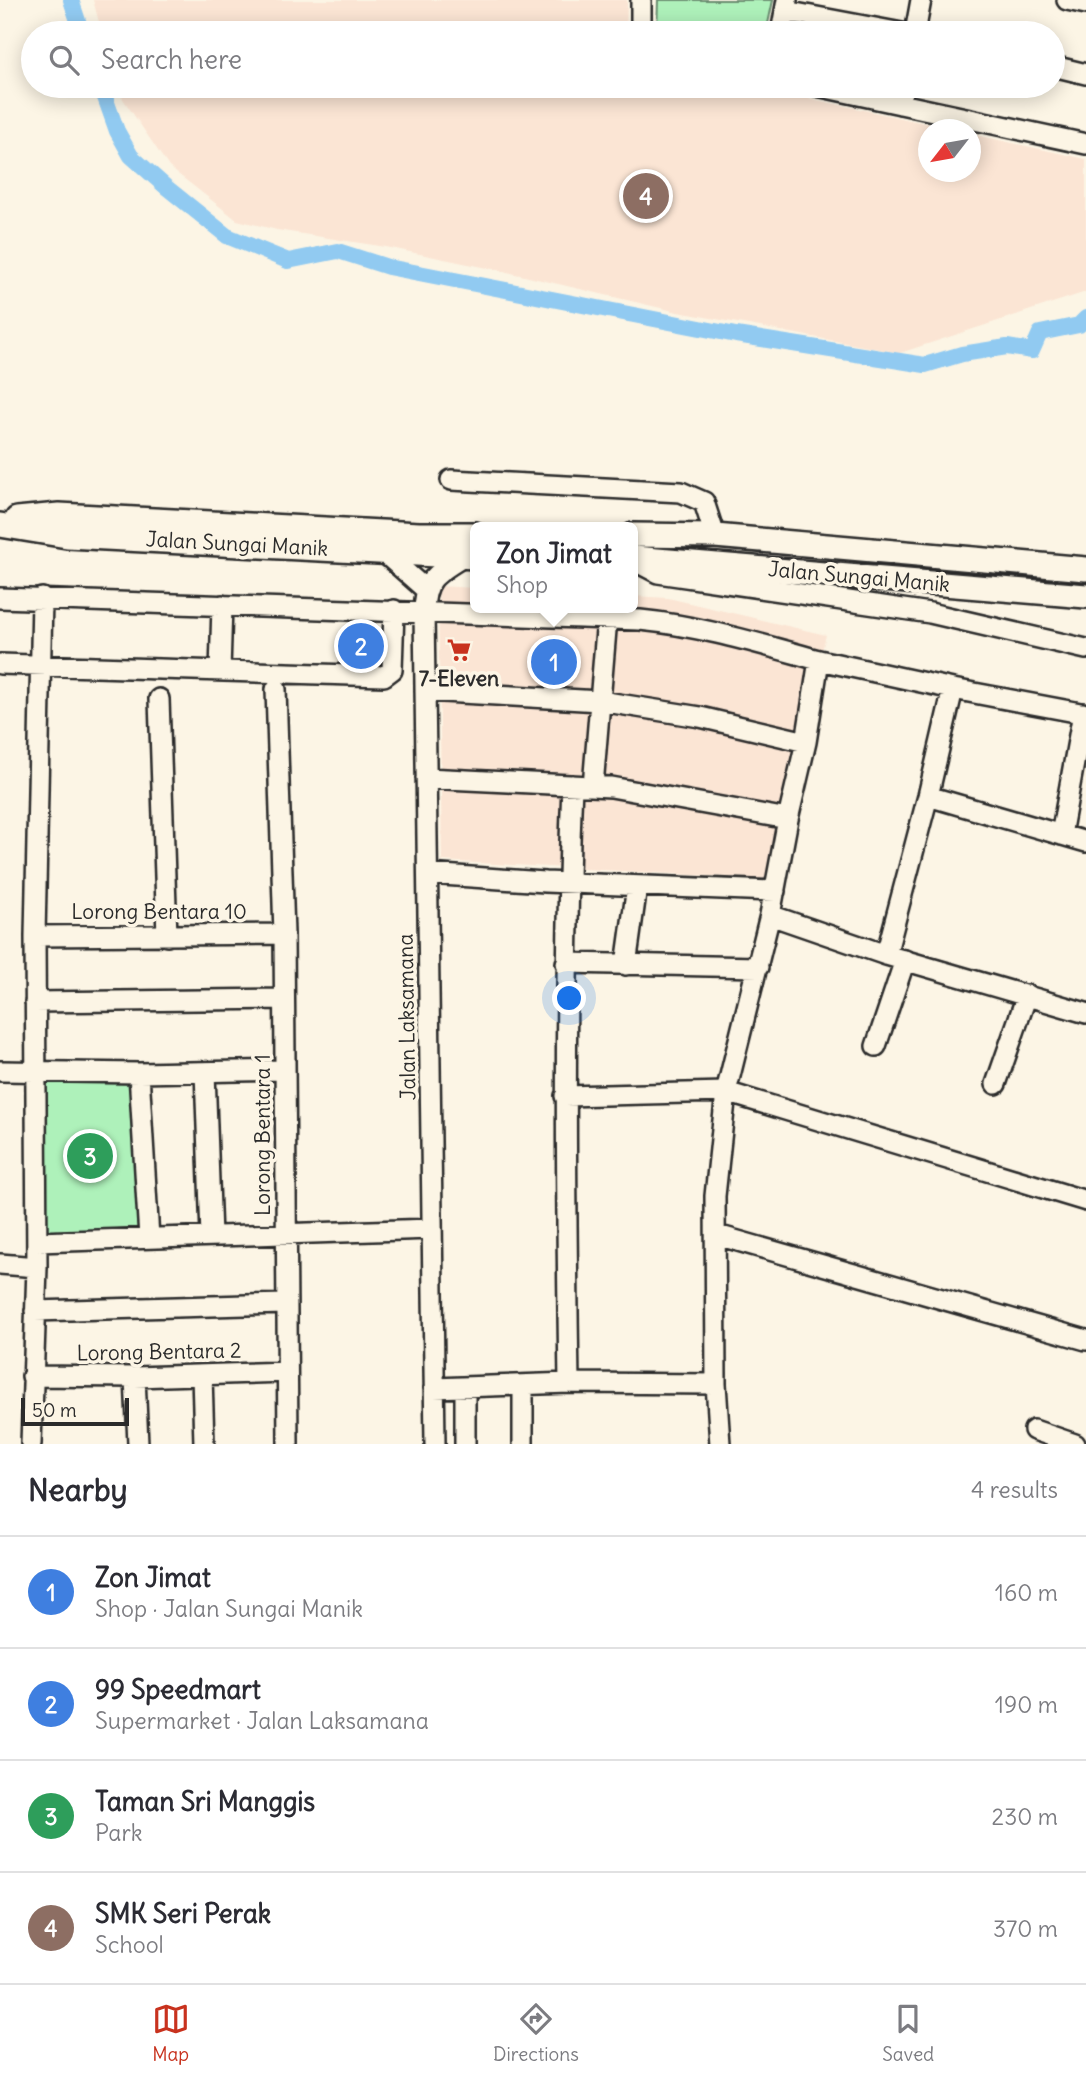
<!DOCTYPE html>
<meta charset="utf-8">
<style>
body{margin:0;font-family:Delius,sans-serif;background:#f2f2f3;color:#2b2b33}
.compass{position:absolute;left:918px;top:119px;width:63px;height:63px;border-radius:50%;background:#fff;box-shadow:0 4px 18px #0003;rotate:239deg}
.scale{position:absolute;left:21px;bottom:18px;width:108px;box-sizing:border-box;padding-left:7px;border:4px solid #2b2b2b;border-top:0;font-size:19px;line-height:24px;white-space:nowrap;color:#2b2b2b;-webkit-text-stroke:5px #fcf5e5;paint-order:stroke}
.you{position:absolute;left:570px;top:999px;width:24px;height:24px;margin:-18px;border:5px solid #fff;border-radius:50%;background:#1a73e8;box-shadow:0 0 0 10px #1a73e833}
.badge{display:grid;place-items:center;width:46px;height:46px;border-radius:50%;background:#c8321e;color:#fff;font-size:23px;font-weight:700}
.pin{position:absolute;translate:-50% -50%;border:4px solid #fff;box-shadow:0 2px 7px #0006}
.popup{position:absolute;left:470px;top:522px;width:168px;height:91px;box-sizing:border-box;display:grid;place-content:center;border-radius:10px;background:#fff;filter:drop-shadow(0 2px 5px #0005);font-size:23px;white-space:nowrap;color:#7c7c81}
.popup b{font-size:26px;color:#2b2b33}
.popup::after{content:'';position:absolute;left:50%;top:100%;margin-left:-14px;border:14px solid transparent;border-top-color:#fff}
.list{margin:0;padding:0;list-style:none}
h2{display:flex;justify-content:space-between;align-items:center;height:91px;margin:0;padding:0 28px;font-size:30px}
h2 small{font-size:23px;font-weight:400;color:#7c7c81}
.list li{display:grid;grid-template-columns:46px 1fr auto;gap:21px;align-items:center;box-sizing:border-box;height:112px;padding:0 28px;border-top:2px solid #e1e1e2}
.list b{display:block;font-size:26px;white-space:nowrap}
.list p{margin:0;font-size:23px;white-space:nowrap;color:#7c7c81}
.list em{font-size:23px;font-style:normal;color:#7c7c81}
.icon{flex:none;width:38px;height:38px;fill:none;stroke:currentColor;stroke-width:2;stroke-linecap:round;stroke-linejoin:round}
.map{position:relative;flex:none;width:1086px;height:1444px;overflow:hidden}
.search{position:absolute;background:#fff;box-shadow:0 4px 18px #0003;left:21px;right:21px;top:21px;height:77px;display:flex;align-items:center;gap:18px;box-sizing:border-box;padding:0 24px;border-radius:38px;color:#7c7c81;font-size:26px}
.sheet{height:539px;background:#fff}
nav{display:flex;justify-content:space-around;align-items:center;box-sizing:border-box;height:98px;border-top:2px solid #e1e1e2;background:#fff;font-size:19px;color:#7c7c81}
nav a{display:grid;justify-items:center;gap:4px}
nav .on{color:#c8321e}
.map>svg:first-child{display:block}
.built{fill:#fbe5d4}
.green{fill:#aef1ba;stroke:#6c8e72;stroke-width:2}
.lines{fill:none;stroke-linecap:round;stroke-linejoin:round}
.canal{stroke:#91caf1;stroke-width:16}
.minor-casing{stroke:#2b2b2b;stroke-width:24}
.major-casing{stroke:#2b2b2b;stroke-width:28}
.minor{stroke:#fcf5e5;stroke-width:19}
.major{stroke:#fcf5e5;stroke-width:23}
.labels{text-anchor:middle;stroke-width:7;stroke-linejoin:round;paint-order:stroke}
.street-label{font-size:21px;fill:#2b2b2b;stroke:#fcf5e5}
.poi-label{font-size:21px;font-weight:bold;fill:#2b2b2b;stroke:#fcf5e5}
</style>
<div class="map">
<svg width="1086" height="1444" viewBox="0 0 1086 1444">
<rect width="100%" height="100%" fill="#fcf5e5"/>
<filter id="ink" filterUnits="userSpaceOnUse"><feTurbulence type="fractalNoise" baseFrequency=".0143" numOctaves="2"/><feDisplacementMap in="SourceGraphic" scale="14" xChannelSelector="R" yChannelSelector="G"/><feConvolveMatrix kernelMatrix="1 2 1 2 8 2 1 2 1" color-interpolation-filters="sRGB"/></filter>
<g filter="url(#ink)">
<!-- built -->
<path class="built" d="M93 0H627L626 33H102Z
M118 86H752L952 129 928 130V172H970L971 134 1086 159V292L900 353 678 312 507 272 386 247 277 230 237 220 169 167 123 99Z
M438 586 475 588V608H633V596L668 598 826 635 765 879 442 861Z"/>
<!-- green -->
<path class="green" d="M658 0H773L766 33H657Z
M39 1074 135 1079 144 1234 42 1237Z"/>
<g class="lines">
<!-- canal -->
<path class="canal" d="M71 0 82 33
M101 86 117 131 131 156 166 187 227 236 288 261 338 251 388 267 736 335 925 365 962 354 1007 347 1032 351 1040 333 1079 325 1086 318"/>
<!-- minor casing -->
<g class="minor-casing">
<path id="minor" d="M1067 0 1086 4
M785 11 902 33
M641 33V0
M781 33 787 0
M915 33 921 0
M1053 66 1086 74
M817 86 1086 144
M900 104 904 86
M451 480 681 492 704 502 715 536
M382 551 425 589
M633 560 658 573 930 613 1086 649
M0 598 640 620C701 626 760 644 819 660
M0 664 384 676 392 670 394 610
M220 671 222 605
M276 689 284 934 288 1444
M425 691 600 701 700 717 806 742
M159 699 167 936
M426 778 611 787 788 819
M593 786 607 618
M928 796 1086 842
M1061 835 1083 713
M428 874 545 882 775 891
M770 915 886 955 1086 1013
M35 936 284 934
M886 955 928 796 953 689
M566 963 758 967
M626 965 637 886
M35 1002 284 999
M876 1046 905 960
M0 1071 139 1073 285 1070
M205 1072 211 1236
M139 1073 149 1238
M996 1084 1027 995
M565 1096 726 1092 1086 1201
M717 1235 1086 1340
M37 1242 432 1229
M0 1264 37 1267
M35 1311 286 1304
M202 1375 204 1444
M32 1376 135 1377 287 1372
M135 1377 138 1444
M569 1383C566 1184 564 985 572 785
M434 1388 569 1383 716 1384
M1034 1430 1075 1444
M31 1444 37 1267 35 936 42 598
M435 1444 424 611C425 578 436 574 463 557
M465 1444V1387
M523 1444V1385
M720 1444 716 1384 715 1196 726 1092 770 915 788 819 806 742 819 660 953 689 1086 714"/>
</g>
<!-- major casing -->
<g class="major-casing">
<path id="major" d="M17 519 59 515 419 534H475
M0 525 67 536 475 557
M633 535 715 536 1086 569
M633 558 1086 596"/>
</g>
<!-- minor -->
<use href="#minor" class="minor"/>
<!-- major -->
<use href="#major" class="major"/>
</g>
</g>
<!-- icons -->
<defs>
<g id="supermarket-bare" transform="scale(1.89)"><path d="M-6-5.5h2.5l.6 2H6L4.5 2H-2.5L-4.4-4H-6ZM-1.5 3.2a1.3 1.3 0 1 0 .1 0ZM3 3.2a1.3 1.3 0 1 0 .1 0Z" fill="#c8321e" stroke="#fcf5e5" stroke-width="2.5" paint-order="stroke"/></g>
</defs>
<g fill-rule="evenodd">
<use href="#supermarket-bare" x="459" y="650"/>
</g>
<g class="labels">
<!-- street labels -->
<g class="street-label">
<text transform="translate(237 544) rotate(3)" y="7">Jalan Sungai Manik</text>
<text transform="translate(859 577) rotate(5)" y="7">Jalan Sungai Manik</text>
<text x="159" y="919">Lorong Bentara 10</text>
<text transform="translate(407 1017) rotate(-91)" y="7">Jalan Laksamana</text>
<text transform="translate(263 1135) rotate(-90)" y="7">Lorong Bentara 1</text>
<text transform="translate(159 1352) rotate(-1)" y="7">Lorong Bentara 2</text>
</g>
<!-- poi labels -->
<g class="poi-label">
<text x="459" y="686">7-Eleven</text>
</g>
</g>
</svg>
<svg class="compass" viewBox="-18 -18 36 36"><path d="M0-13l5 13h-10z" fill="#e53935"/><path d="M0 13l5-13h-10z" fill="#7c7c81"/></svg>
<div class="scale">50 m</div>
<div class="you"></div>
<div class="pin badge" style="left:554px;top:662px;background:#3f7fe0">1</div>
<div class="popup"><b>Zon Jimat</b>Shop</div>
<div class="pin badge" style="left:361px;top:646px;background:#3f7fe0">2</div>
<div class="pin badge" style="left:90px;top:1156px;background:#2e9e5b">3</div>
<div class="pin badge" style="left:646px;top:196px;background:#8d6e63">4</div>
<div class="search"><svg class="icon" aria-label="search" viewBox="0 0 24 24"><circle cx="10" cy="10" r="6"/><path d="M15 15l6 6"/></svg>Search here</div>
</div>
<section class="sheet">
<h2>Nearby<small>4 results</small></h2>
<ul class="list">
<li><span class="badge" style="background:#3f7fe0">1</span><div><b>Zon Jimat</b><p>Shop · Jalan Sungai Manik</p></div><em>160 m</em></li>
<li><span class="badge" style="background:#3f7fe0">2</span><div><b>99 Speedmart</b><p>Supermarket · Jalan Laksamana</p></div><em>190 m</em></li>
<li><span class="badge" style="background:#2e9e5b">3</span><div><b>Taman Sri Manggis</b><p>Park</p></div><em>230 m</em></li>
<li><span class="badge" style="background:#8d6e63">4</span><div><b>SMK Seri Perak</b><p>School</p></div><em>370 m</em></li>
</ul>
</section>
<nav>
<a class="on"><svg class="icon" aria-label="map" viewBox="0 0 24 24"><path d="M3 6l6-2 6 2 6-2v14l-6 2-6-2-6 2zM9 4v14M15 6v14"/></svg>Map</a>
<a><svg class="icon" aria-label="directions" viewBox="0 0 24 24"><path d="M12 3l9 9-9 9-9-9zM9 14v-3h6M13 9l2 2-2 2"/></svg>Directions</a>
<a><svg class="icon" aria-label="saved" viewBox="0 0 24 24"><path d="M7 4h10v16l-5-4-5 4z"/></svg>Saved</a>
</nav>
